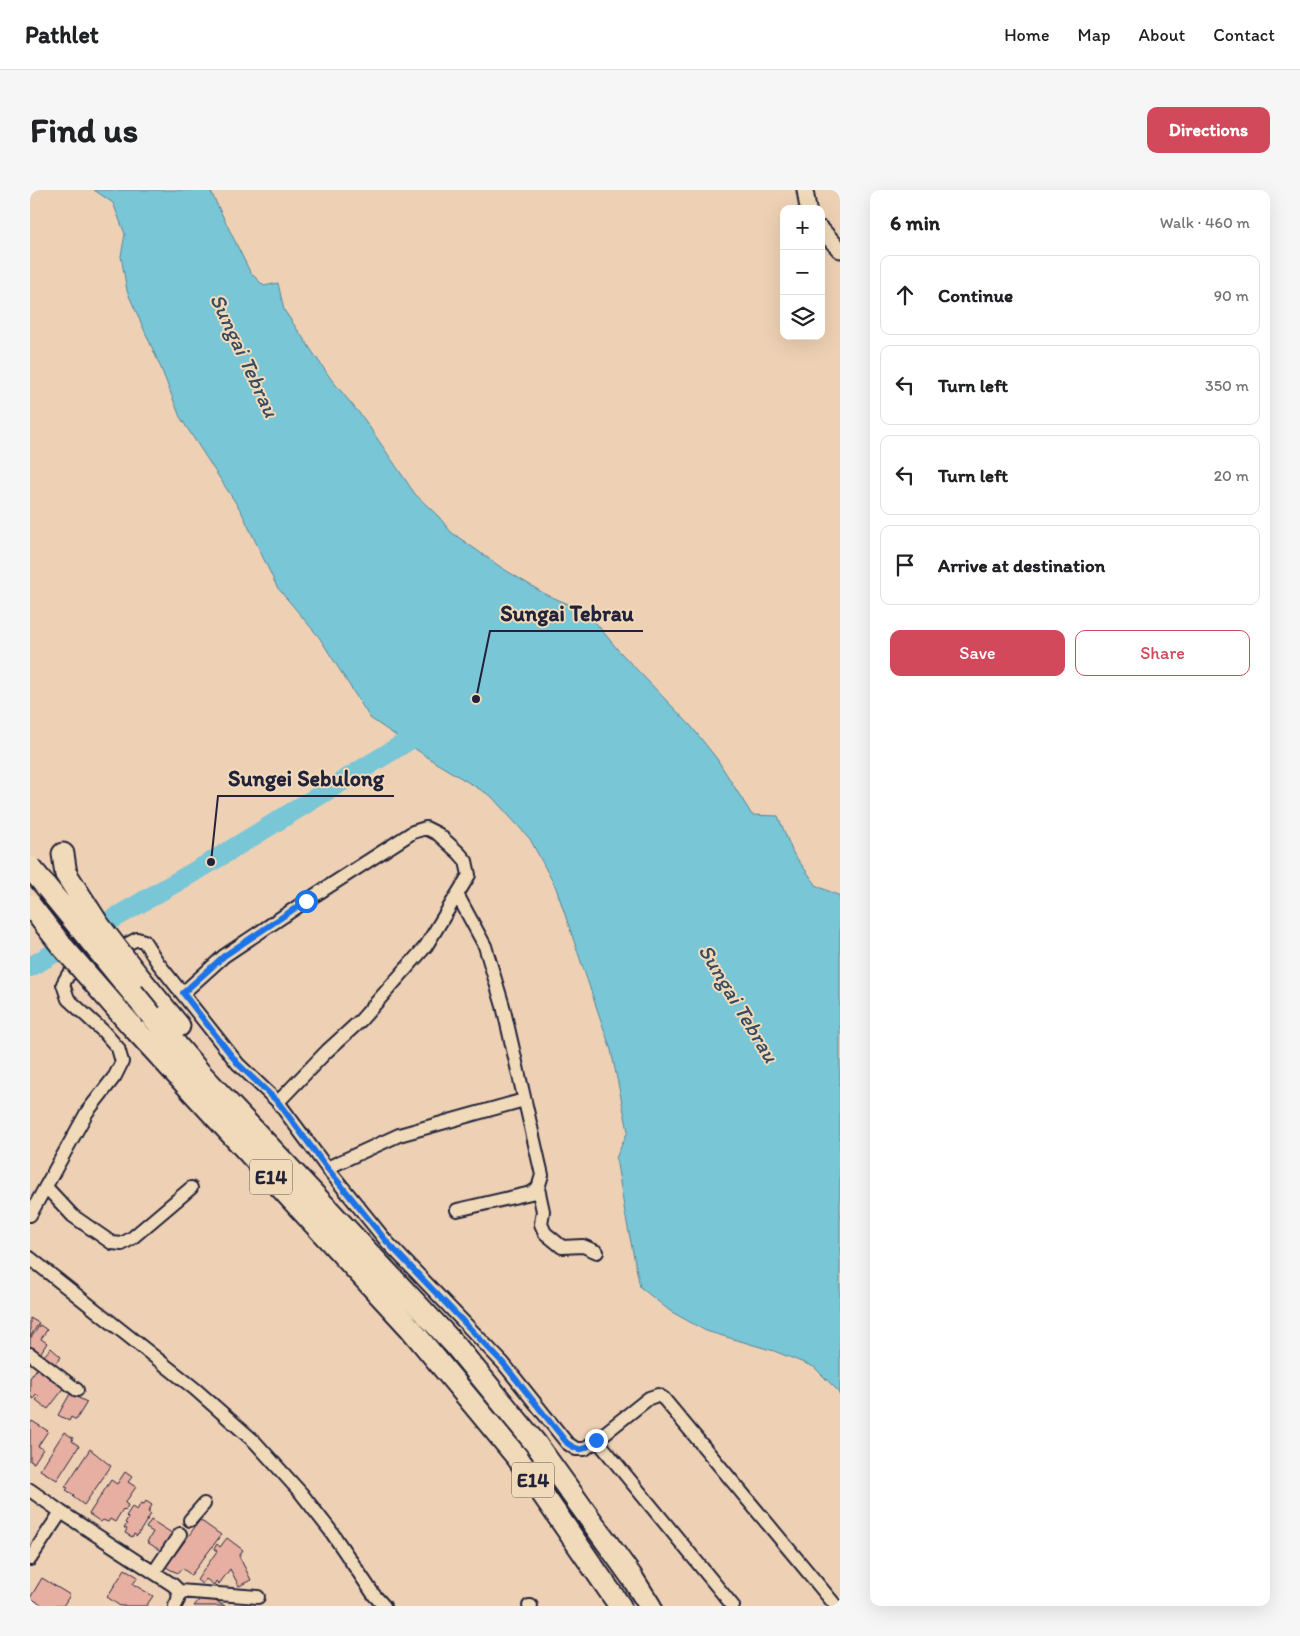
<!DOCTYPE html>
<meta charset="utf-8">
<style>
body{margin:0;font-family:Itim,sans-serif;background:#f6f6f6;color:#202124}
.controls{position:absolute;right:15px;top:15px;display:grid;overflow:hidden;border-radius:10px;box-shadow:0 5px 20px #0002}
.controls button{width:45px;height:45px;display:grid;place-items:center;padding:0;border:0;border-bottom:1px solid #e0e0e0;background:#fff;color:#202124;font:25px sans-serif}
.stop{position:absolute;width:15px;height:15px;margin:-11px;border:4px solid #1a73e8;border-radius:50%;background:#fff}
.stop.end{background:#1a73e8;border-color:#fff;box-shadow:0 1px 5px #0008}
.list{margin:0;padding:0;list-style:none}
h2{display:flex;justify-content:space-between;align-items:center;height:65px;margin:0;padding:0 20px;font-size:21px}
h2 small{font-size:16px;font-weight:400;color:#757577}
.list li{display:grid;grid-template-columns:32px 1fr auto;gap:15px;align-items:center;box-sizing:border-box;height:80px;margin:0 10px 10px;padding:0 10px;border:1px solid #e0e0e0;border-radius:10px}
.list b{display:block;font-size:19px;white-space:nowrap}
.list em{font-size:16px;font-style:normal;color:#757577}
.actions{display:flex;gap:10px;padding:15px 20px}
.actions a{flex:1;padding:11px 0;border:1px solid #d1495b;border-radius:10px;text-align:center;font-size:18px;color:#d1495b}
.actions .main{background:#d1495b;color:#fff}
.icon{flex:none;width:28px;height:28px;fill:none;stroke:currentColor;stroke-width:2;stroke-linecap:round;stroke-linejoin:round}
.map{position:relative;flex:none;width:810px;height:1416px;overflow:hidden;border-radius:10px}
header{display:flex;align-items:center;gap:30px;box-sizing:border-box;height:70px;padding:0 25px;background:#fff;border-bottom:1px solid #e0e0e0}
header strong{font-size:24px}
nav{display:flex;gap:28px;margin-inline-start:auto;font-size:18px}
.intro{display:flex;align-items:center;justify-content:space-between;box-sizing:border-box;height:120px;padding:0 30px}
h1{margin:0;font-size:35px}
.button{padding:12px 22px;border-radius:10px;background:#d1495b;color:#fff;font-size:18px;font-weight:700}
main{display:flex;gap:30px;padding:0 30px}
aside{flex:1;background:#fff;border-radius:10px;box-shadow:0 5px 20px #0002}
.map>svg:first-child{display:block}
.water{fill:#79c6d7;stroke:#568499}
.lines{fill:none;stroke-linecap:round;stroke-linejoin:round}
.river{stroke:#79c6d7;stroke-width:20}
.building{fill:#e7aea2;stroke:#22223b}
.minor-casing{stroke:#22223b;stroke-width:16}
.tertiary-casing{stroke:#22223b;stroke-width:19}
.motorway-casing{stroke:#22223b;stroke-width:25}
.minor{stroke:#f0dab9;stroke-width:12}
.tertiary{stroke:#f0dab9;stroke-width:15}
.motorway{stroke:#f0dab9;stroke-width:21}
.motorway-bridge-casing{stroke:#22223b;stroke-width:25;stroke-linecap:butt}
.motorway-bridge{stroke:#f0dab9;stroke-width:21}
.route{stroke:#1a73e8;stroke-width:6}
.labels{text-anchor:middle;stroke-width:4;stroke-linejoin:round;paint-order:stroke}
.shield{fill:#f0dab9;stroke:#605961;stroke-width:1}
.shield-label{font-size:20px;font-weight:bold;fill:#22223b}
.water-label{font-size:22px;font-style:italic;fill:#384b62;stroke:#f0dab9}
.leader{fill:none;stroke:#22223b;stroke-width:2}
.callout-dot{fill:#22223b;stroke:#f0dab9;stroke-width:2}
.callout-label{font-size:22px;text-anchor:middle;font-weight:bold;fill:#22223b;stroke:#f0dab9;stroke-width:4;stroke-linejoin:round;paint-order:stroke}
</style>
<header>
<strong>Pathlet</strong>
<nav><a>Home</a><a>Map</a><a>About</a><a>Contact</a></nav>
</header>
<div class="intro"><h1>Find us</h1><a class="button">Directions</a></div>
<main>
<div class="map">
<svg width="810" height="1416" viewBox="0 0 810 1416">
<rect width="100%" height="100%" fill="#eed1b4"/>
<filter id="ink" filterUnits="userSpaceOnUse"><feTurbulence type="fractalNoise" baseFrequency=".02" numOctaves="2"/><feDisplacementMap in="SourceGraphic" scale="10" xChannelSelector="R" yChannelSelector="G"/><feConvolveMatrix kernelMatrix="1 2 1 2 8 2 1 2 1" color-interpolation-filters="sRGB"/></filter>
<g filter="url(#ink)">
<!-- water -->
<path class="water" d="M64 0H180L220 82 234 96 248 93 254 120 301 189 334 229 385 304 409 327 421 342 472 378 515 404 557 422 588 460 661 536 687 569 722 625 748 626 763 663 787 696 810 706V1206L807 1200 784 1177 744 1161 676 1141 640 1121 610 1097 595 1023 586 968 598 941 581 860 526 698 500 649 461 606 406 573 340 528 289 447 247 397 211 321 150 227 131 178 97 101 91 66 95 44 83 13Z"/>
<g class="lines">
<!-- river -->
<path class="river" d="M0 777 181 672 399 538"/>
</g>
<!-- building -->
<path class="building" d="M0 1128 9 1133 0 1147Z
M10 1135 17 1140 11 1149 17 1153 8 1167 0 1162V1149Z
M21 1158 31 1167 22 1177 12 1168Z
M8 1177 35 1197 18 1219 6 1210 9 1207 6 1204 4 1209 0 1206V1188Z
M40 1204 57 1212 46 1230 41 1227 39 1231 28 1225Z
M2 1231 18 1241 8 1256 13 1259 4 1273 0 1271V1234Z
M34 1242 43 1248 42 1251 49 1256 27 1290 10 1280Z
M60 1259 81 1276 54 1315 43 1307 44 1305 36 1300 38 1298 35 1297Z
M95 1282 102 1287 98 1292 106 1297 95 1313 98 1315 95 1321 93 1319 85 1332 80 1329 78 1332 73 1330 71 1332 59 1324 81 1290 87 1294Z
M116 1311 122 1315 118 1322 121 1324 107 1346 104 1344 102 1347 95 1343 97 1339 94 1338 97 1334 95 1333 98 1328 96 1326 102 1317 107 1320 111 1313 114 1314Z
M121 1330 145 1345 134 1363 117 1352 123 1342 116 1338Z
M170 1330 191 1345 161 1385 152 1378 148 1383 141 1380 136 1377Z
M197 1348 213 1360 209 1366 221 1390 209 1396 200 1379 189 1394 186 1391 184 1395 176 1389 172 1394 167 1390 187 1361 184 1359 187 1354 190 1357Z
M95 1379 108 1387 103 1394 123 1406 116 1416H90L77 1407Z
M12 1388 40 1405 33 1416H9L11 1414 0 1408Z
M173 1405 195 1416H164Z"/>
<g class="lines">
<!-- minor casing -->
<g class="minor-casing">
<path id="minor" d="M153 803 194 766 276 711 383 642 396 638 408 644 429 663 436 671 439 685 396 756 331 830 297 861 248 912
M297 978 369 945 494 910
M16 997 43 1026 82 1053 92 1054 102 1048 161 998
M508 998 513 1021 511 1034 515 1043 532 1057 553 1056 567 1062
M427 1020 501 1003 508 998 512 985 473 816 455 756 428 706
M0 1025 57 922 85 886 92 872 88 858 73 841 38 809 33 794 38 785 107 749 114 751 128 773 208 874 248 912 297 978 357 1052 473 1173 537 1253 546 1259H555L619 1208 628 1205 634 1209 806 1416
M0 1068 165 1199 225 1252 271 1303 300 1340 344 1405 354 1416
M0 1164 47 1200
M567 1250 703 1416
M0 1300 31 1322 143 1395 149 1401 148 1410 145 1416
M160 1330 174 1314
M0 1369 31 1322
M124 1382 150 1344
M149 1401 228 1407
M499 1416H501"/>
</g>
<!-- tertiary casing -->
<g class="tertiary-casing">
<path id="tertiary" d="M775 0 778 19
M791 39 810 60"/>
</g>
<!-- motorway casing -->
<g class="motorway-casing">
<path id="motorway" d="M33 664 36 684
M108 786 149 836
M121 825 171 884 425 1155 506 1254 601 1386 620 1416
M101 835 381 1139 487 1267 590 1416"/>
</g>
<!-- minor -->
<use href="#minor" class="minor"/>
<!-- tertiary -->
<use href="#tertiary" class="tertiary"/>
<!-- motorway -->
<use href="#motorway" class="motorway"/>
<!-- motorway-bridge casing -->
<g class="motorway-bridge-casing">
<path id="motorway-bridge" d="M0 677 121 825
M36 684 68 734 108 786
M0 715 32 756 101 835"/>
</g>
<!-- motorway-bridge -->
<use href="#motorway-bridge" class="motorway-bridge"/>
</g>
</g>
<g class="lines" filter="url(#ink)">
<!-- route -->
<path class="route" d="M276 711 194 766 153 803 208 874 248 912 297 978 357 1052 473 1173 537 1253C551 1263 554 1260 566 1250"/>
</g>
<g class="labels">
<!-- shield labels -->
<g class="shield">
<rect x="220" y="969.5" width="42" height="35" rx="4"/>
<rect x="482" y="1272.5" width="42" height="35" rx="4"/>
</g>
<g class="shield-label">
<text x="241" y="994">E14</text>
<text x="503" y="1297">E14</text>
</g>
<!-- water labels -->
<g class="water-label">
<text transform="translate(215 165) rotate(65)" y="8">Sungai Tebrau</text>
<text transform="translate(709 813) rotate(59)" y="8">Sungai Tebrau</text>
</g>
</g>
<!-- callouts -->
<path class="leader" d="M446 509L460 441H613M181 672L188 606H364"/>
<g class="callout-dot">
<circle cx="446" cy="509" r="5"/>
<circle cx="181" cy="672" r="5"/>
</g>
<g class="callout-label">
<text x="537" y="431">Sungai Tebrau</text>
<text x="276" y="596">Sungei Sebulong</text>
</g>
</svg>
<div class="controls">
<button>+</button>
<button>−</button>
<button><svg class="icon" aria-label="layers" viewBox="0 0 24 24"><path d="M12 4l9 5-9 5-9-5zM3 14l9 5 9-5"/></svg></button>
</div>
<div class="stop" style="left:276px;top:711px"></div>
<div class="stop end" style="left:566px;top:1250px"></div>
</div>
<aside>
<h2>6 min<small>Walk · 460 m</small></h2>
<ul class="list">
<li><svg class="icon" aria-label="ahead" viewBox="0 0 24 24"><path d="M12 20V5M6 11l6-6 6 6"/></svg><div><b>Continue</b></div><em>90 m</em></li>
<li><svg class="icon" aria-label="left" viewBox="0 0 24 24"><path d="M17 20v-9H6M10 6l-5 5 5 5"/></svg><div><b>Turn left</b></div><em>350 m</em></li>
<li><svg class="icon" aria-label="left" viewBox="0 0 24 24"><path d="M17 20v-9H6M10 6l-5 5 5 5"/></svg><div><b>Turn left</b></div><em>20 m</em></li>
<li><svg class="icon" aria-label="arrive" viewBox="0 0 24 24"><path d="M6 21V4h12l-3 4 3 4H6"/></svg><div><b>Arrive at destination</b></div></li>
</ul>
<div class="actions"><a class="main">Save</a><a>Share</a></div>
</aside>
</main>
